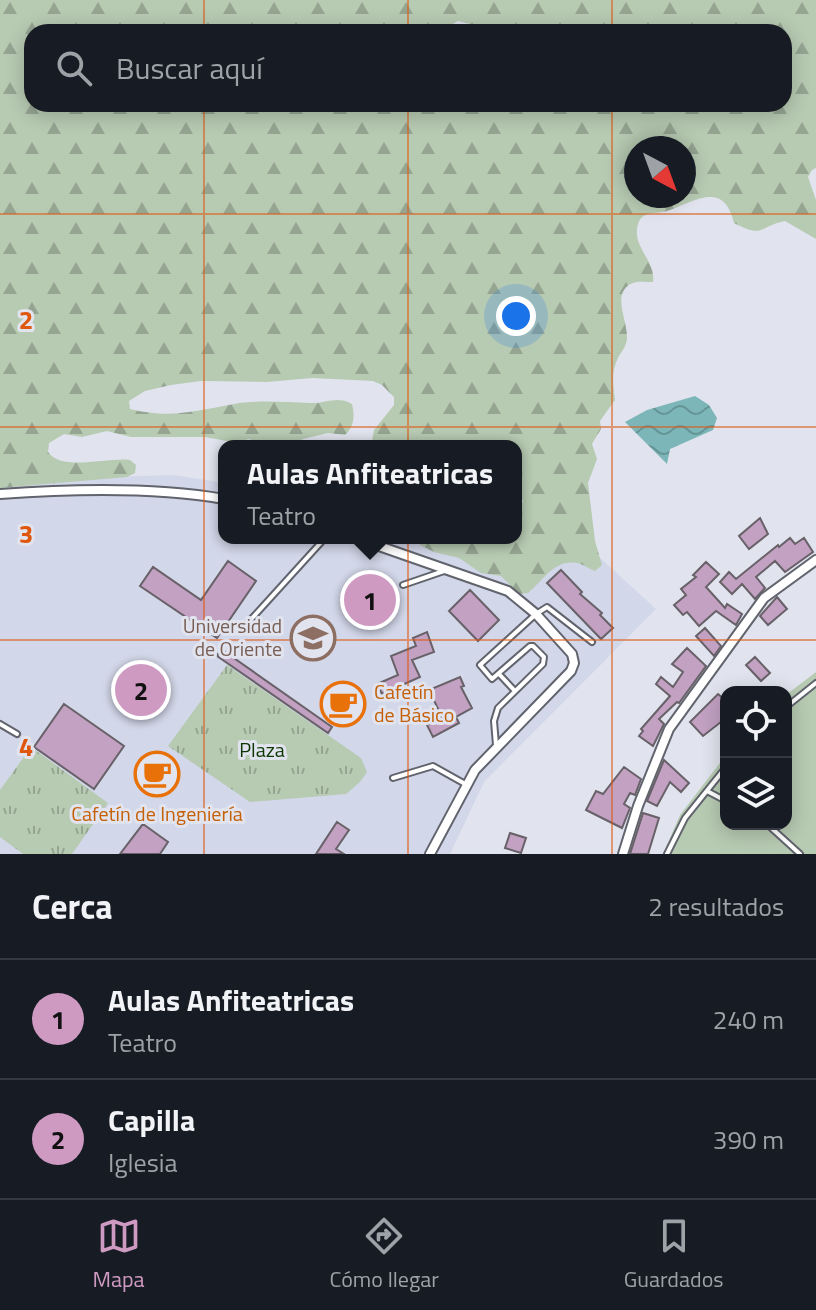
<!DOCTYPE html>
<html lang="es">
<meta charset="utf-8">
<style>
body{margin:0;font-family:"Titillium Web",sans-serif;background:#20242c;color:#f1f3f6}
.controls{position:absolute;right:24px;bottom:24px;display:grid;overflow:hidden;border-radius:16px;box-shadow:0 4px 20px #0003}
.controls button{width:72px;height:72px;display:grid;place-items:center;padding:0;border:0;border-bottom:2px solid #363941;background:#171b24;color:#f1f3f6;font:40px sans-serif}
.compass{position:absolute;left:624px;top:136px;width:72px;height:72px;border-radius:50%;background:#171b24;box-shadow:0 4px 20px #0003;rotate:139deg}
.you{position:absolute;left:516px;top:316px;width:28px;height:28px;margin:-20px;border:6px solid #fff;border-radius:50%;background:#1a73e8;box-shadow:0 0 0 12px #1a73e833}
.badge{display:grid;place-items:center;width:52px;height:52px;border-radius:50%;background:#cf9ac2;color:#111;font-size:26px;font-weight:700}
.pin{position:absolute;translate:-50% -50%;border:4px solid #fff;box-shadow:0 2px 8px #0006}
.popup{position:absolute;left:218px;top:440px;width:304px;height:104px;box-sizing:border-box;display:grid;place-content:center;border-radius:16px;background:#171b24;filter:drop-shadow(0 2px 6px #0005);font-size:26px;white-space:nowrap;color:#9ea1a6}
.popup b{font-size:30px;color:#f1f3f6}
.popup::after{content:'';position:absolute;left:50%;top:100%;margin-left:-16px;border:16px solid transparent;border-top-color:#171b24}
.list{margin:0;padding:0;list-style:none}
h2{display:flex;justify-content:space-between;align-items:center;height:104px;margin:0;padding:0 32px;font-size:34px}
h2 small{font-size:26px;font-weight:400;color:#9ea1a6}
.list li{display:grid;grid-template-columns:52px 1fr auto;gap:24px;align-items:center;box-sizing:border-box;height:120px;padding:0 32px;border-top:2px solid #363941}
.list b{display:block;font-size:30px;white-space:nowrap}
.list p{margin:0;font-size:26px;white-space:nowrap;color:#9ea1a6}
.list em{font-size:26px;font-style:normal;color:#9ea1a6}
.icon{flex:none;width:44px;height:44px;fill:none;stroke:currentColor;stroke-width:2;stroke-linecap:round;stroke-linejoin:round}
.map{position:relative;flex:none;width:816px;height:854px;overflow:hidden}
.search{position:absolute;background:#171b24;box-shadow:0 4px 20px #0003;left:24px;right:24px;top:24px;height:88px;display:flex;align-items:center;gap:20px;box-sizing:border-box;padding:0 28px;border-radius:24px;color:#9ea1a6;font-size:30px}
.sheet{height:344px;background:#171b24}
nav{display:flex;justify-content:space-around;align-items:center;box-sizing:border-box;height:112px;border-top:2px solid #363941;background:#171b24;font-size:22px;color:#9ea1a6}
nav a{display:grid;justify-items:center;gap:4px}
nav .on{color:#cf9ac2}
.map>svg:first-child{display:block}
.built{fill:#d2d7e9}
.forest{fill:url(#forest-firs);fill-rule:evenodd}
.park{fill:url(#park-tufts)}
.pitch{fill:#b7cab2}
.water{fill:url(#water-waves)}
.building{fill:#c2a1c3;stroke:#686168;stroke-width:2}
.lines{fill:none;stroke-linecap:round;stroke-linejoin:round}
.service-casing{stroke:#61646d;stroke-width:8}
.minor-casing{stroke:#61646d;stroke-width:12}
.service{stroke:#fff;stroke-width:4}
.minor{stroke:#fff;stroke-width:8}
.grid{fill:none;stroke:#df570e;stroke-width:2;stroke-opacity:0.55}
.labels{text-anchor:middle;stroke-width:6;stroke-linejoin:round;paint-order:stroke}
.education-label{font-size:20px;fill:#785e54;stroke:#e1e4ee;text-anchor:end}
.food-label{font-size:20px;fill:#c56008;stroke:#e1e4ee;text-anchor:start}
.park-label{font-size:20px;fill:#0d3603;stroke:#e1e4ee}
.grid-label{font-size:26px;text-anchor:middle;font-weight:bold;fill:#df570e;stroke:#e1e4ee;stroke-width:6;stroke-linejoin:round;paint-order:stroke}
</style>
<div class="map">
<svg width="816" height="854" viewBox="0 0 816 854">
<defs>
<pattern id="forest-firs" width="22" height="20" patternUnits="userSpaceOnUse" patternTransform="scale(2)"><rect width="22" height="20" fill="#b7cab2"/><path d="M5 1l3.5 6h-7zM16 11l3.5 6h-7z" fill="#95a592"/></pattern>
<pattern id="park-tufts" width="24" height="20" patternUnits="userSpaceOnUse" patternTransform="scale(2)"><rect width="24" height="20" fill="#b7cab2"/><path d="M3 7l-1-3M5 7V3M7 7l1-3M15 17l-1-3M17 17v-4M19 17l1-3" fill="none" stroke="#95a592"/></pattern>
<pattern id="water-waves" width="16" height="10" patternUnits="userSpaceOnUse" patternTransform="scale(2)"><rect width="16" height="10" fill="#7cb6b8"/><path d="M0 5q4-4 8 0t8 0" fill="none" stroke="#669596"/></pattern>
</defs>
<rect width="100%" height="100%" fill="#e1e4ee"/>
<!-- built -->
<path class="built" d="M174 475 224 483V538H399L524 578 574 534 656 609 484 782 450 854H0V480Z"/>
<!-- forest -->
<path class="forest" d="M0 0H816V168L812 170 808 177 816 200V239L785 221C759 226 764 239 734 223 724 181 697 200 670 210 658 215 643 209 638 224 631 247 656 260 653 282 643 282 631 279 624 290 616 302 628 324 627 339 626 346 623 350 619 356 611 371 613 384 615 400L600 421 601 429 592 444 597 459 588 483 595 541 602 565 595 571C589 569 583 564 577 563 554 559 543 581 528 593L519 594 501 576 481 573 459 558 434 552 420 545 416 538H516V510L521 508 523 500 516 496V446H371L374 430 394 405V397L382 385 373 381 312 378 267 382 201 381 171 385 145 391 129 401 130 409C169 419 196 411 234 404 258 400 285 402 309 403 325 404 337 395 352 404 355 416 354 427 345 435L328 433 303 439 289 446H256L250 439 232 442 205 437H131L107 431 82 437 64 434 49 443 48 452C62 472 107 457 130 460L136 465 135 473 127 477 0 488ZM458 21 501 32H784V104H32V32H439ZM636 148H684V196H636Z"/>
<!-- park -->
<path class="park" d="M227 665 361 758 367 772 360 782 346 794 250 802 168 746Z
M31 747 108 803 72 854H23L0 837V790Z"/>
<!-- pitch -->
<path class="pitch" d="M816 672V854H663L680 815 726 755V824H786V695Z"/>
<!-- water -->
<path class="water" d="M695 396 709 405 717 418 713 430 670 449 667 464 625 422 647 410Z"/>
<!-- building -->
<path class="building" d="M760 518 768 534 749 549 739 536Z
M790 538 795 544 804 538 813 552 785 572 775 561 756 577 765 588 755 599 742 584 732 594 720 582 729 572 736 579 778 545 779 547Z
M228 561 256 581 217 638 140 586 153 567 201 600Z
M706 562 719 574 706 587 725 608 727 604 742 614 736 625 716 611 699 626 687 612 683 615 674 605 686 595 681 589 696 577 693 575Z
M561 570 582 592 580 594 602 613 600 615 613 628 601 639 547 583Z
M383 581 393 608 354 622 345 596Z
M470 590 499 620 478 641 449 611Z
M777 597 787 609 768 625 760 616Z
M705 628 721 646 714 656 696 636Z
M427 632 434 652 412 660 420 677 382 694 377 684 398 675 391 656 416 646 413 638Z
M687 648 706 666 679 703 677 702 659 719 664 724 653 746 639 736 643 731 641 729 670 696 656 684 661 677 673 687 683 672 672 664Z
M221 649 332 727 328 733 217 656Z
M755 657 770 673 761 681 746 665Z
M156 669 161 699 130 707 132 679Z
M460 677 464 686 461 687 472 708 456 717 459 723 433 737 427 725 442 717 429 690Z
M718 694 726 701V718L703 736 690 722Z
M64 704 124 746 94 789 34 747Z
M664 760 689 783 681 792 670 782 657 806 647 801Z
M153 764 166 766 163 785 149 783Z
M624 767 641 779 635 795 630 793 624 804 630 808 622 828 586 810 596 791 603 794Z
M643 813 659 818 648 854H630Z
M337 822 349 830 336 849 344 854H316Z
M143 824 168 842 160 854H120Z
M510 833 526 838 521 853 505 848Z"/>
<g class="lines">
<!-- service casing -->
<g class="service-casing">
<path id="service" d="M403 585 444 571
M245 626 325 538
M499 674 515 691
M786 707 816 683
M0 724 17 734
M496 745 494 721 498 708 543 664 544 657 533 646H530L492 679 480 665 536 614 547 607 592 642
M393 778 433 766 467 785
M707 791 726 801
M767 824 800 854
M667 854 685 818 726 767"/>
</g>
<!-- minor casing -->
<g class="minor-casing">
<path id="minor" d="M0 494C71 489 155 487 224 499
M356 538 508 591 536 614 572 654 574 663 571 671 475 770 430 854
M623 854 638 806 669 729 764 598 816 560"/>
</g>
<!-- service -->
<use href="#service" class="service"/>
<!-- minor -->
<use href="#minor" class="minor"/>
</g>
<!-- grid -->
<path class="grid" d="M204 0V32M408 0V32M612 0V32M204 104V854M408 104V854M612 104V854M0 214H816M0 427H816M0 640H816"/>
<!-- icons -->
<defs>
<g id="university-ring" transform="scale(2.3)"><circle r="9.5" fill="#e1e4ee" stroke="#8d6e63" stroke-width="1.5"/><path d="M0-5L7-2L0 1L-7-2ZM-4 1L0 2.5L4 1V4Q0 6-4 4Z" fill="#8d6e63"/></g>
<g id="cafe-ring" transform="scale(2.3)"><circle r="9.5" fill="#e1e4ee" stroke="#e8710a" stroke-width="1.5"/><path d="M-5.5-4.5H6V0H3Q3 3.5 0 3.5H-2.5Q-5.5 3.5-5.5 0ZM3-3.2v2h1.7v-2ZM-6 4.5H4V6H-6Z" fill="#e8710a"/></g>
</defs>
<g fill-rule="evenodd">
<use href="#university-ring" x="313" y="638"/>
<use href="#cafe-ring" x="343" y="704"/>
<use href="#cafe-ring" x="157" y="774"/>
</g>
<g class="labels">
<!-- education labels -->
<g class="education-label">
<text x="282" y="633">Universidad<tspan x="282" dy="23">de Oriente</tspan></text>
</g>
<!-- food labels -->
<g class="food-label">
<text x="374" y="699">Cafetín<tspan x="374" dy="23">de Básico</tspan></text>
<text x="157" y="821" text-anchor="middle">Cafetín de Ingeniería</text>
</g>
<!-- park labels -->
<g class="park-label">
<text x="262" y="757">Plaza</text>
</g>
</g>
<g class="grid-label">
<text x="26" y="329">2</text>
<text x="26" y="543">3</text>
<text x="26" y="756">4</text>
</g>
</svg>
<div class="controls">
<button><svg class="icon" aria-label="locate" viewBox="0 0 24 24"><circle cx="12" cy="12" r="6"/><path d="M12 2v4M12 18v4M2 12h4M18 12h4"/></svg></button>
<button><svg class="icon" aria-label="layers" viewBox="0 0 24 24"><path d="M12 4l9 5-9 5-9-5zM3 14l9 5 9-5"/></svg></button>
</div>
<svg class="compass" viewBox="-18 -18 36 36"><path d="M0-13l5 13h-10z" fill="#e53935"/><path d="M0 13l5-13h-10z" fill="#9ea1a6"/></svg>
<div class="you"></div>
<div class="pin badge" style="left:370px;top:600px">1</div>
<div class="popup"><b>Aulas Anfiteatricas</b>Teatro</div>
<div class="pin badge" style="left:141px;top:690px">2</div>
<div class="search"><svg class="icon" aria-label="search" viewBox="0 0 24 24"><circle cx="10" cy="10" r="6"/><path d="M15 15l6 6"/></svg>Buscar aquí</div>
</div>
<section class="sheet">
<h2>Cerca<small>2 resultados</small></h2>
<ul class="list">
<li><span class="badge">1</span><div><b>Aulas Anfiteatricas</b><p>Teatro</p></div><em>240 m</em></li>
<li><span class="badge">2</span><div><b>Capilla</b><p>Iglesia</p></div><em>390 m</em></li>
</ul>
</section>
<nav>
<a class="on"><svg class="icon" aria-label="map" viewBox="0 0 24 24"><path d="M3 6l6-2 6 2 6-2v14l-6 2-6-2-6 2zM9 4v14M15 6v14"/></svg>Mapa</a>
<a><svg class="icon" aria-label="directions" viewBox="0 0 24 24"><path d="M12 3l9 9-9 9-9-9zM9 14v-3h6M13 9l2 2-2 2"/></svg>Cómo llegar</a>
<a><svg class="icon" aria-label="saved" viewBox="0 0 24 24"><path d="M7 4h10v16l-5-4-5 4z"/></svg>Guardados</a>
</nav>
